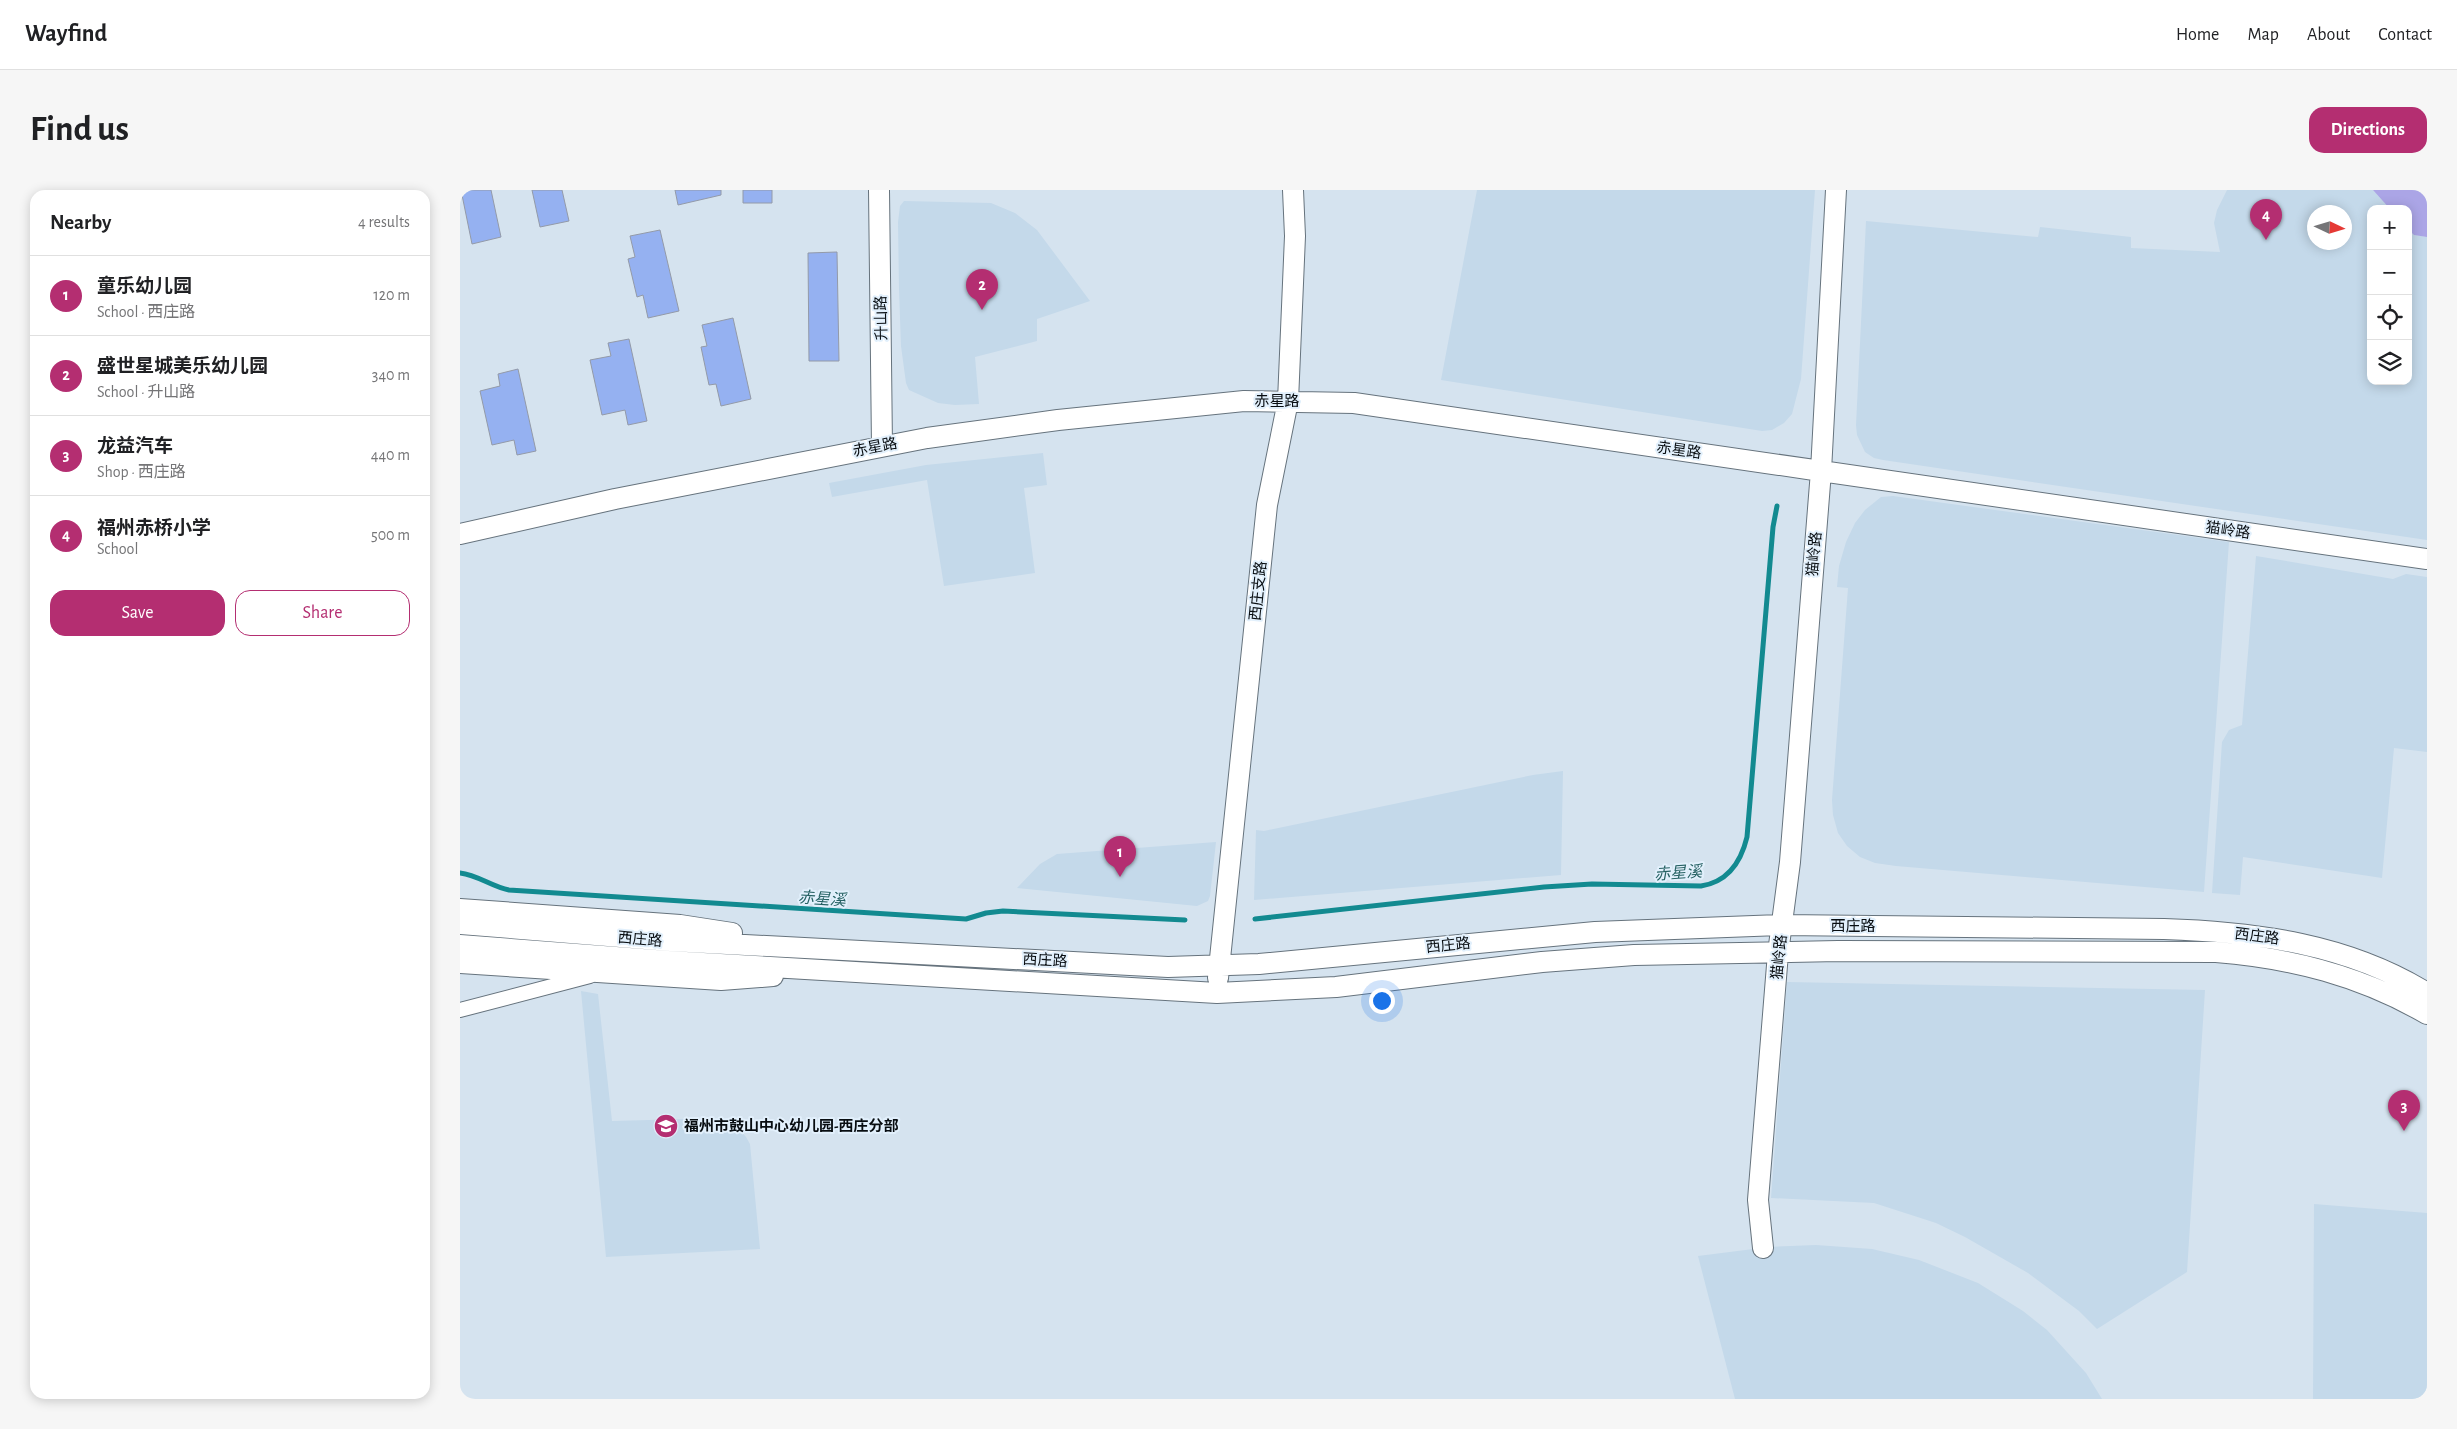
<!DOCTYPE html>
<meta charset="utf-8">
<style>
body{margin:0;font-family:"Alegreya Sans","Noto Sans SC",sans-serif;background:#f6f6f6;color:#202124}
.controls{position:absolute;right:15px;top:15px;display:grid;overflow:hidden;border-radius:10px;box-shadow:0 2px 12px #0003}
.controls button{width:45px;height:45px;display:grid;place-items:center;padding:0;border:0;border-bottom:1px solid #e0e0e0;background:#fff;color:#202124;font:25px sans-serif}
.compass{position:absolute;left:1847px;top:15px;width:45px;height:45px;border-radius:50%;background:#fff;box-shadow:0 2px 12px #0003;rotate:94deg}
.you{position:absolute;left:921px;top:810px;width:18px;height:18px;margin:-12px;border:4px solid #fff;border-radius:50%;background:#1a73e8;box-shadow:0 0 0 8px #1a73e833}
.badge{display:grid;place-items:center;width:32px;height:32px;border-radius:50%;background:#b42e71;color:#fff;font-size:16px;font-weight:700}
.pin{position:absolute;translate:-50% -41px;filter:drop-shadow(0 1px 2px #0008)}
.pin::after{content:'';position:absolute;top:26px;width:18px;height:15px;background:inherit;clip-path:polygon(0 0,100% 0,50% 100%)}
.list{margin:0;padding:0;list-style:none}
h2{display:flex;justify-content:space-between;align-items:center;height:65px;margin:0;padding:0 20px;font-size:21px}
h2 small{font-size:16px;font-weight:400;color:#757577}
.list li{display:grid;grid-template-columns:32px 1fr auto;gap:15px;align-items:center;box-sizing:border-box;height:80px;padding:0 20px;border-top:1px solid #e0e0e0}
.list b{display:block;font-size:19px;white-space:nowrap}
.list p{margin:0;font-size:16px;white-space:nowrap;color:#757577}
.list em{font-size:16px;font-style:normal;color:#757577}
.actions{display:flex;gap:10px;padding:15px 20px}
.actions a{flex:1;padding:11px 0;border:1px solid #b42e71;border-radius:15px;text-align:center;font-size:18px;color:#b42e71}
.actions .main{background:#b42e71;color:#fff}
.icon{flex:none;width:28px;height:28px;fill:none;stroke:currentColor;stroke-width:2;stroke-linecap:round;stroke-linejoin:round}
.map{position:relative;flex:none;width:1967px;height:1209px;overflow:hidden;border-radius:15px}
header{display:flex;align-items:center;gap:30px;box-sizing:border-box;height:70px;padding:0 25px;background:#fff;border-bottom:1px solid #e0e0e0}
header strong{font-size:24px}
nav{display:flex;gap:28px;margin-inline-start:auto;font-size:18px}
.intro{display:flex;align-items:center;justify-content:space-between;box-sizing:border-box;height:120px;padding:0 30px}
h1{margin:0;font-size:35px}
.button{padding:12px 22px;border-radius:15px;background:#b42e71;color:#fff;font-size:18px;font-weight:700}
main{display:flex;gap:30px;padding:0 30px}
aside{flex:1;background:#fff;border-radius:15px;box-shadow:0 2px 12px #0003}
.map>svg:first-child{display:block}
.built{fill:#c4d9ea;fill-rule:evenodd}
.green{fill:#aba5e6}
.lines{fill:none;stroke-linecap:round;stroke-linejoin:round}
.stream{stroke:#128a90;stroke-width:5}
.building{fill:#95b1f1;stroke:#939aa8}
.street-casing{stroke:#66737d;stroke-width:16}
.secondary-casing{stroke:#66737d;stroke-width:22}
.street{stroke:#fff;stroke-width:14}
.secondary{stroke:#fff;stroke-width:20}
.labels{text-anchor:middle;stroke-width:4;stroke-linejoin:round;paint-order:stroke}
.street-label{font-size:15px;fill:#080d11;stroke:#e2f0fc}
.poi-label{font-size:15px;font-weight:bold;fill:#080d11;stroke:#e2f0fc;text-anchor:start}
.water-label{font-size:16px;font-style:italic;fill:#266163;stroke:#e2f0fc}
</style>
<header>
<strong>Wayfind</strong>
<nav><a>Home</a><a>Map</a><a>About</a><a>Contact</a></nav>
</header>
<div class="intro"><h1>Find us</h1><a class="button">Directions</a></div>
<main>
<aside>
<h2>Nearby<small>4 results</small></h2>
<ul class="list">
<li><span class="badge">1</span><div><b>童乐幼儿园</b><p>School · 西庄路</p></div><em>120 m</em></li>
<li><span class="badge">2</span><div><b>盛世星城美乐幼儿园</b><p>School · 升山路</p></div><em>340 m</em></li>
<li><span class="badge">3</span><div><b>龙益汽车</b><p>Shop · 西庄路</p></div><em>440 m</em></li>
<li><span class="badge">4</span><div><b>福州赤桥小学</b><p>School</p></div><em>500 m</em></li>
</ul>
<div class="actions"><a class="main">Save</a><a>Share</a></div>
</aside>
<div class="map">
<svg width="1967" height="1209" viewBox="0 0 1967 1209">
<rect width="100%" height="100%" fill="#d5e3ef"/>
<!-- built -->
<path class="built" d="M1017 0H1355L1341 189 1332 224 1324 233 1312 240 1302 241 981 190Z
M1767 0H1913L1930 19H1911V191H1948V39L1954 45 1967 47V350L1423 270 1414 268 1405 262 1397 245 1396 235 1406 31 1578 47 1580 37 1671 47V58L1760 62 1754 33 1757 20ZM1854 22H1884V52H1854Z
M444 11 531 13 555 23 577 40 630 111 577 129V151L515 167 519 214 495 215 478 213 449 200 446 193 441 156 439 99 438 32 440 16Z
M583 263 587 295 564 298 575 383 484 396 467 290 372 307 369 293 466 275Z
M1433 306 1769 352 1744 702 1436 676 1415 673 1400 667 1387 656 1378 643 1373 625 1372 610 1388 398 1377 397 1379 376 1386 352 1395 333 1405 320 1421 307Z
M1796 366 1933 389 1946 384 1967 387V562L1934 558 1922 688 1783 667 1780 705 1752 703 1762 552 1769 540 1782 535Z
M1103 581 1101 685 794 710 796 640 804 641 1073 585Z
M756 652 750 706 748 711 737 716 557 698 580 674 597 664Z
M1327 792 1745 800 1727 1082 1637 1139 1619 1121 1568 1083 1505 1047 1476 1033 1414 1013 1311 1008Z
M121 801 138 804 152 931 264 928 274 933 286 947 290 954 300 1059 146 1067Z
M1854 1014 1967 1023V1209H1853Z
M1356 1055 1412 1059 1459 1070 1518 1093 1563 1121 1587 1140 1626 1183 1642 1209H1275L1238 1066 1309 1057Z"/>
<!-- green -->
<path class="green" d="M1913 0H1967V47L1954 45 1948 39V19H1930Z"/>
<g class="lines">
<!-- stream -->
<path class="stream" d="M0 683C18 685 32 697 49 700L506 729 526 723 543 721 725 730
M795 729 1084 697 1132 694 1241 696C1267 692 1281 672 1287 647L1313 337 1317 316"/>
</g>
<!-- building -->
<path class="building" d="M1 0H31L41 47 12 54Z
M72 0H102L109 31 80 37Z
M215 0H261V5L218 15Z
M283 0H312V13H283Z
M200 40 219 121 188 128 183 105 177 107 168 69 175 67 170 46Z
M377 62 379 171H349L348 63Z
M273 128 291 209 261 216 256 194 249 195 241 157 247 156 242 135Z
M169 149 187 231 168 235 165 220 142 225 130 170 151 166 148 153Z
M58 179 76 261 57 265 54 250 32 255 20 201 40 196 38 184Z"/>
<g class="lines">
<!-- street casing -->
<g class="street-casing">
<path id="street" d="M0 820 130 786"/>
</g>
<!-- secondary casing -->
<g class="secondary-casing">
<path id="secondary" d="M419 0 422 256
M0 344 155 309 467 248 598 230 784 211 894 213 1361 281 1376 0
M0 719 220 735 272 743
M0 734 210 751 708 777 799 774 1135 742 1322 735 1704 739C1796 742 1888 754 1967 803
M0 755 208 771 757 803 876 797 1082 772 1174 765 1378 761 1756 762C1832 768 1901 786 1967 824
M0 773 261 790 313 786
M758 788 807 315 828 211 835 46 833 0
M1303 1058 1298 1010 1318 763 1330 672 1361 281 1967 369"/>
</g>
<!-- street -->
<use href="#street" class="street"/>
<!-- secondary -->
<use href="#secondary" class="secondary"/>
</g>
<!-- icons -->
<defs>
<g id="school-disc" transform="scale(1.25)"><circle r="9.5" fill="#b42e71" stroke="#e2f0fc"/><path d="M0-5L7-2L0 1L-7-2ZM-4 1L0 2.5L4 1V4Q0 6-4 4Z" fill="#fff"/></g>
</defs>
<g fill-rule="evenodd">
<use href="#school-disc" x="206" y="936"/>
</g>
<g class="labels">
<!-- street labels -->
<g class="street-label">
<text transform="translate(421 128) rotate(-91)" y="5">升山路</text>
<text x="817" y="216">赤星路</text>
<text transform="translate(415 257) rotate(-11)" y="5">赤星路</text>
<text transform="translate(1219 260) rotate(8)" y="5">赤星路</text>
<text transform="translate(1768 340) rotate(8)" y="5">猫岭路</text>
<text transform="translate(1354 364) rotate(-85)" y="5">猫岭路</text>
<text transform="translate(798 401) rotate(-84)" y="5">西庄支路</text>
<text x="1393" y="741">西庄路</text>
<text transform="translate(1797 746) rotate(7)" y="5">西庄路</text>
<text transform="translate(180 749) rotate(5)" y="5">西庄路</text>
<text transform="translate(988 755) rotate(-6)" y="5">西庄路</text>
<text transform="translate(1319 767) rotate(-84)" y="5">猫岭路</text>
<text transform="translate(585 770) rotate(3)" y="5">西庄路</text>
</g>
<!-- poi labels -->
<g class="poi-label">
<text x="224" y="941">福州市鼓山中心幼儿园-西庄分部</text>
</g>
<!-- water labels -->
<g class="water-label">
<text transform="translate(1218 682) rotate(-4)" y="6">赤星溪</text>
<text transform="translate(362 708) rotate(4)" y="6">赤星溪</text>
</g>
</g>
</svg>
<div class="controls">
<button>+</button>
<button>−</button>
<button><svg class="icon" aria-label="locate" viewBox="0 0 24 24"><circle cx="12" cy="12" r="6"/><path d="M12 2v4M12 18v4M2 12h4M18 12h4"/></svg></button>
<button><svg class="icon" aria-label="layers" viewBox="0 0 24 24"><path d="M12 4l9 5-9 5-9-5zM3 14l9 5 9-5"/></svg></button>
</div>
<svg class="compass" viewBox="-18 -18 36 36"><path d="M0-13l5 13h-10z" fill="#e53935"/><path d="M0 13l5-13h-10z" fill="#757577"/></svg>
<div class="you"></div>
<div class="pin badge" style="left:660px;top:687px">1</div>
<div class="pin badge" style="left:522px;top:120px">2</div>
<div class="pin badge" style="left:1944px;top:941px">3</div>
<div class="pin badge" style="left:1806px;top:50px">4</div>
</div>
</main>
